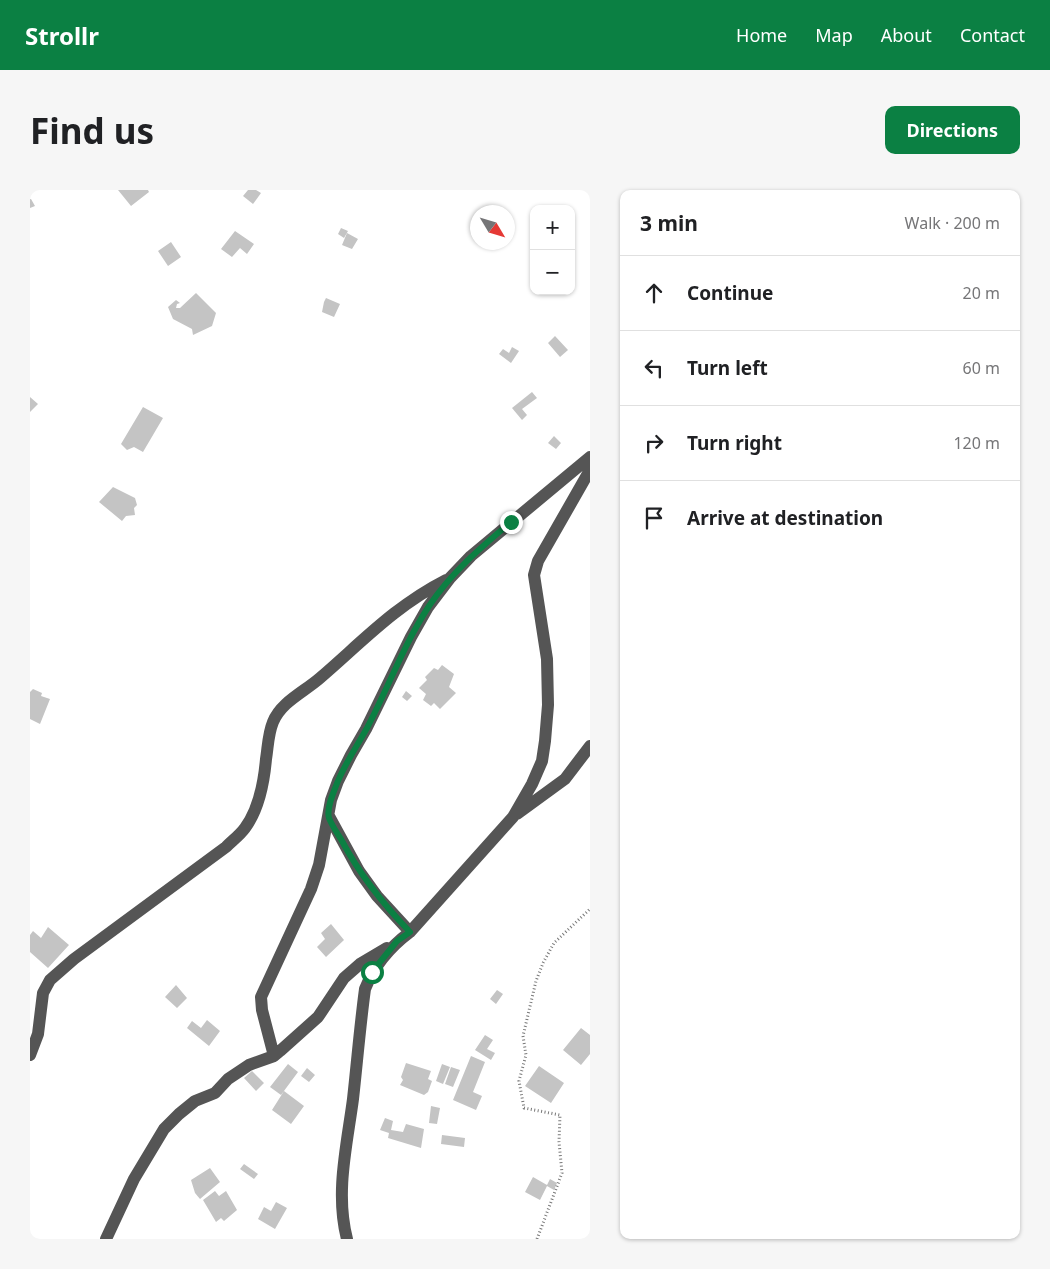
<!DOCTYPE html>
<meta charset="utf-8">
<style>
body{margin:0;font-family:"Noto Sans",sans-serif;background:#f6f6f6;color:#202124}
.controls{position:absolute;right:15px;top:15px;display:grid;overflow:hidden;border-radius:10px;box-shadow:0 1px 4px #0004}
.controls button{width:45px;height:45px;display:grid;place-items:center;padding:0;border:0;border-bottom:1px solid #e0e0e0;background:#fff;color:#202124;font:25px sans-serif}
.compass{position:absolute;left:440px;top:15px;width:45px;height:45px;border-radius:50%;background:#fff;box-shadow:0 1px 4px #0004;rotate:128deg}
.stop{position:absolute;width:15px;height:15px;margin:-11px;border:4px solid #0b8043;border-radius:50%;background:#fff}
.stop.end{background:#0b8043;border-color:#fff;box-shadow:0 1px 5px #0008}
.list{margin:0;padding:0;list-style:none}
h2{display:flex;justify-content:space-between;align-items:center;height:65px;margin:0;padding:0 20px;font-size:21px}
h2 small{font-size:16px;font-weight:400;color:#757577}
.list li{display:grid;grid-template-columns:32px 1fr auto;gap:15px;align-items:center;box-sizing:border-box;height:75px;padding:0 20px;border-top:1px solid #e0e0e0}
.list b{display:block;font-size:19px;white-space:nowrap}
.list em{font-size:16px;font-style:normal;color:#757577}
.icon{flex:none;width:28px;height:28px;fill:none;stroke:currentColor;stroke-width:2;stroke-linecap:round;stroke-linejoin:round}
.map{position:relative;flex:none;width:560px;height:1049px;overflow:hidden;border-radius:10px}
header{display:flex;align-items:center;gap:30px;box-sizing:border-box;height:70px;padding:0 25px;background:#0b8043;color:#fff}
header strong{font-size:24px}
nav{display:flex;gap:28px;margin-inline-start:auto;font-size:18px}
.intro{display:flex;align-items:center;justify-content:space-between;box-sizing:border-box;height:120px;padding:0 30px}
h1{margin:0;font-size:35px}
.button{padding:12px 22px;border-radius:10px;background:#0b8043;color:#fff;font-size:18px;font-weight:700}
main{display:flex;gap:30px;padding:0 30px}
aside{flex:1;background:#fff;border-radius:10px;box-shadow:0 1px 4px #0004}
.map>svg:first-child{display:block}
.building{fill:#c4c4c4}
.lines{fill:none;stroke-linecap:round;stroke-linejoin:round}
.path{stroke:#777;stroke-width:3;stroke-dasharray:1 2.5;stroke-linecap:butt}
.minor{stroke:#555;stroke-width:12}
.route{stroke:#0b8043;stroke-width:6}
</style>
<header>
<strong>Strollr</strong>
<nav><a>Home</a><a>Map</a><a>About</a><a>Contact</a></nav>
</header>
<div class="intro"><h1>Find us</h1><a class="button">Directions</a></div>
<main>
<div class="map">
<svg width="560" height="1049" viewBox="0 0 560 1049">
<rect width="100%" height="100%" fill="#fff"/>
<!-- building -->
<path class="building" d="M88 0H118L119 2 101 16Z
M218 0H226L231 3 223 14 213 6Z
M0 9H1L5 16 0 18Z
M311 38 318 41 314 48 308 44Z
M205 41 224 54 217 64 210 58 202 67 191 59Z
M317 43 328 49 322 59 312 55Z
M141 52 151 67 138 76 128 61Z
M166 103 186 123 182 136 163 145 162 139 143 129 138 117 146 110 150 113 147 114 146 118H150Z
M296 108 310 114 304 127 292 122 294 112Z
M525 146 538 160 530 167 518 153Z
M482 157 489 161 481 173 469 164 473 159 479 163Z
M502 202 507 208 492 219 497 225 492 230 482 218Z
M0 207 8 214 0 222Z
M113 217 133 228 113 262 104 257 97 260 91 254Z
M524 246 531 253 526 259 518 253Z
M83 297 105 308 107 315 104 318 105 325 96 326 92 331 69 312Z
M412 475 424 484 419 497 426 503 410 519 404 513 401 516 393 510 396 504 389 498 397 490 395 487 404 478 408 480Z
M3 499 12 503 11 506 20 509 10 534 0 529V502Z
M376 501 382 506 377 511 372 507Z
M301 734 314 750 296 767 287 757 295 749 291 743Z
M18 737 39 755 18 778 0 762V745L3 741 11 748Z
M146 795 157 808 147 818 135 807Z
M467 800 473 804 466 814 460 809Z
M177 830 190 841 179 856 157 838 162 831 171 838Z
M551 838 560 845V864L551 875 533 860Z
M455 845 463 850 457 859 465 863 461 870 445 860Z
M441 866 455 872 443 902 452 906 446 920 423 910Z
M376 873 401 881 398 889 402 891 398 902 394 905 370 895 373 890 371 887Z
M258 874 268 882 251 905 240 897Z
M412 874 420 877 413 894 406 891Z
M509 876 534 893 521 913 495 896Z
M421 877 430 880 423 897 415 894Z
M277 878 285 885 279 892 271 886Z
M222 881 234 893 226 901 214 888Z
M254 901 274 916 261 934 242 920Z
M401 916 410 918 407 934 399 933Z
M355 928 363 931 361 940 373 942 376 934 394 939 391 958 358 948 359 943 350 940Z
M412 945 435 948 434 957 411 954Z
M214 974 228 984 224 989 210 979Z
M180 978 190 992 170 1009 165 1003 161 990Z
M503 987 517 995 520 989 527 993 524 1000 517 996 510 1010 495 1002Z
M185 1001 189 1006 196 1001 207 1020 194 1031 191 1028 186 1032 173 1010Z
M246 1012 257 1018 245 1039 228 1029 234 1017 241 1021Z"/>
<g class="lines">
<!-- path -->
<path class="path" d="M507 1049 532 983 529 952 530 925 494 918 489 891 496 865 493 846 506 791 513 773 524 753 560 719"/>
<!-- minor -->
<path class="minor" d="M487 624 535 589 560 556
M299 626 329 681 347 706 380 742
M0 865 8 844 13 803 20 790 44 769 196 657C202 651 210 645 215 638 229 619 234 592 236 569 238 557 238 544 243 532 251 512 274 502 290 488 332 452 365 416 416 390
M244 866 232 820 231 807 281 699 289 675 301 610 308 591 321 565 336 539 381 447 398 417 420 388 441 366 560 267
M76 1049 104 989 134 939 149 924 165 911 185 903 198 889 219 875 244 866 250 861 288 827 314 788 330 774 357 758
M317 1049C305 1003 317 955 323 909 327 873 330 836 335 799 344 776 360 757 380 742L483 627 502 594 512 571 515 551 518 515 517 469 504 385 508 371 560 280"/>
</g>
<g class="lines">
<!-- route -->
<path class="route" d="M342 782 367 751 380 742C353 714 330 685 312 651 308 644 302 636 299 628 296 618 304 601 308 591 316 572 327 556 337 538 358 498 374 454 399 416 421 383 450 358 481 332"/>
</g>
</svg>
<div class="controls">
<button>+</button>
<button>−</button>
</div>
<svg class="compass" viewBox="-18 -18 36 36"><path d="M0-13l5 13h-10z" fill="#e53935"/><path d="M0 13l5-13h-10z" fill="#757577"/></svg>
<div class="stop" style="left:342px;top:782px"></div>
<div class="stop end" style="left:481px;top:332px"></div>
</div>
<aside>
<h2>3 min<small>Walk · 200 m</small></h2>
<ul class="list">
<li><svg class="icon" aria-label="ahead" viewBox="0 0 24 24"><path d="M12 20V5M6 11l6-6 6 6"/></svg><div><b>Continue</b></div><em>20 m</em></li>
<li><svg class="icon" aria-label="left" viewBox="0 0 24 24"><path d="M17 20v-9H6M10 6l-5 5 5 5"/></svg><div><b>Turn left</b></div><em>60 m</em></li>
<li><svg class="icon" aria-label="right" viewBox="0 0 24 24"><path d="M7 20v-9h11M14 6l5 5-5 5"/></svg><div><b>Turn right</b></div><em>120 m</em></li>
<li><svg class="icon" aria-label="arrive" viewBox="0 0 24 24"><path d="M6 21V4h12l-3 4 3 4H6"/></svg><div><b>Arrive at destination</b></div></li>
</ul>
</aside>
</main>
